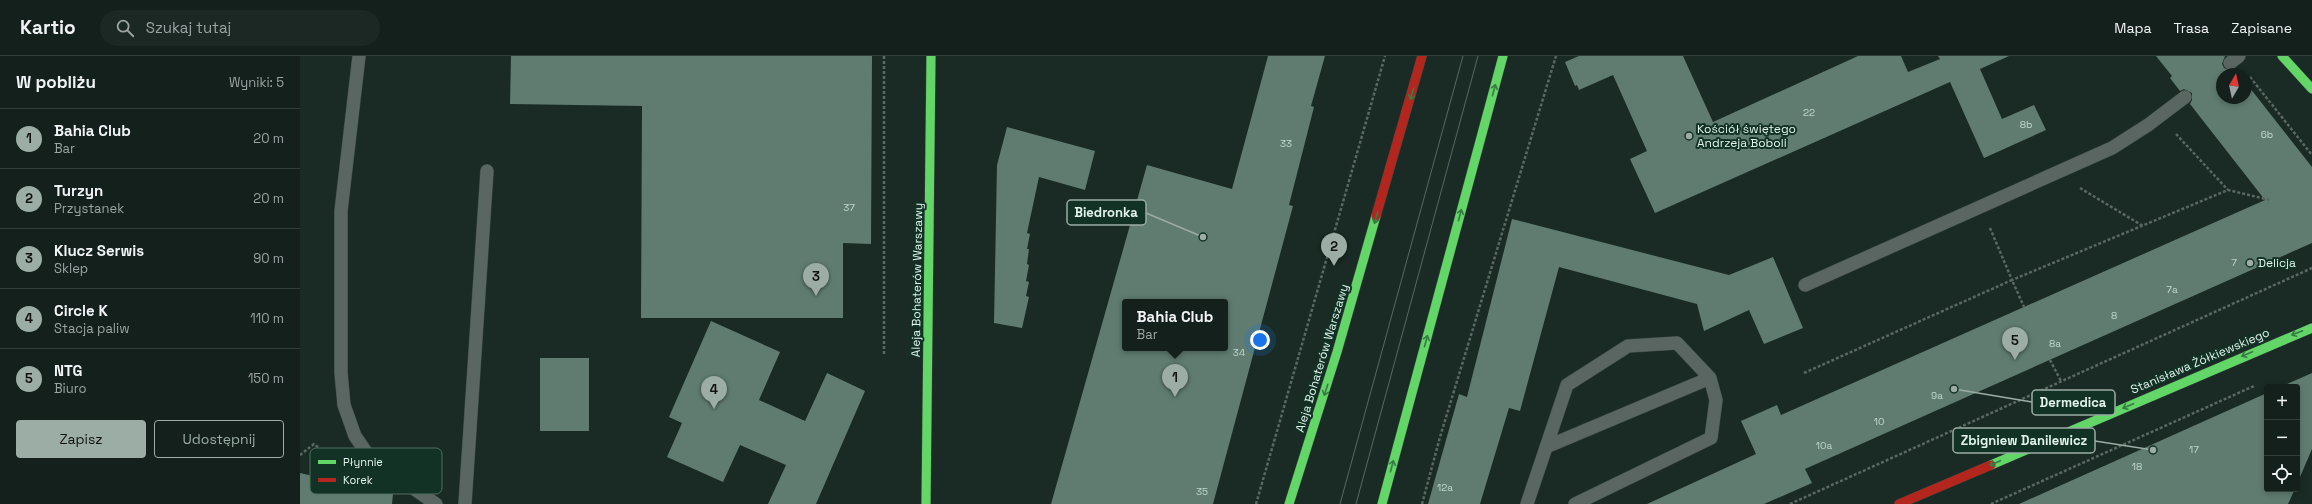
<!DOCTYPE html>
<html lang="pl">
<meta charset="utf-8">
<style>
body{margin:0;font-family:"Space Grotesk",sans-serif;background:#1c2824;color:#f1f3f6}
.controls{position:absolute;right:12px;bottom:12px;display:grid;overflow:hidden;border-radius:4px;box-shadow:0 2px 6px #0003}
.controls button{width:36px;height:36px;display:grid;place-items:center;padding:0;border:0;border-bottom:1px solid #323e3a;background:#13201b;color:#f1f3f6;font:20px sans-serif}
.compass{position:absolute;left:1916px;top:12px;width:36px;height:36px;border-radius:50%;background:#13201b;box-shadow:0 2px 6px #0003;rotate:9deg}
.you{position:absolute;left:960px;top:284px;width:14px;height:14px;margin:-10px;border:3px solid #fff;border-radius:50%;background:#1a73e8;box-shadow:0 0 0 6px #1a73e833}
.badge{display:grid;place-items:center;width:26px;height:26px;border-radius:50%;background:#9bada5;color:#111;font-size:13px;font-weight:700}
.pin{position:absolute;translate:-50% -33px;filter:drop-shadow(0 1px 2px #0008)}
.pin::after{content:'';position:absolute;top:21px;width:14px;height:12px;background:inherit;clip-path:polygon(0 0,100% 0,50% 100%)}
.popup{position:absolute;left:822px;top:243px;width:106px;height:52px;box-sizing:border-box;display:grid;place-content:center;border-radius:4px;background:#13201b;filter:drop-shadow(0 1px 3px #0005);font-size:13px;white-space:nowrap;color:#9da3a3}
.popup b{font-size:15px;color:#f1f3f6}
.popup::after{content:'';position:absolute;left:50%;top:100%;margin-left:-8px;border:8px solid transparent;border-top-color:#13201b}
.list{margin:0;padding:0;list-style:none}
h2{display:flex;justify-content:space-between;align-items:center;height:52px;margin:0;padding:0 16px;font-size:17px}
h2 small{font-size:13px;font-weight:400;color:#9da3a3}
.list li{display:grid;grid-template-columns:26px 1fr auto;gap:12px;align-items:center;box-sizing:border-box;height:60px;padding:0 16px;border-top:1px solid #323e3a}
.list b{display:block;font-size:15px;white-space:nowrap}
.list p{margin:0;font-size:13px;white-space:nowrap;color:#9da3a3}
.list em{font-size:13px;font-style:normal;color:#9da3a3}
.actions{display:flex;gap:8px;padding:12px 16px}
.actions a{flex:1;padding:9px 0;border:1px solid #9bada5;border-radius:4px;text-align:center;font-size:14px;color:#9bada5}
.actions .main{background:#9bada5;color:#111}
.icon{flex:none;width:22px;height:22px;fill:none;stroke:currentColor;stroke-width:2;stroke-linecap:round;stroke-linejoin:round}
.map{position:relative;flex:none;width:2012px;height:448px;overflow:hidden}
header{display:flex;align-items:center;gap:24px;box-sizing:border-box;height:56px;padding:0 20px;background:#13201b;border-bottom:1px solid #323e3a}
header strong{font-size:19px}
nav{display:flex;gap:22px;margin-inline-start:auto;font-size:14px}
.search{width:280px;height:36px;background:#1c2824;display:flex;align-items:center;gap:10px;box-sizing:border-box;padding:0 14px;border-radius:22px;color:#9da3a3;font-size:15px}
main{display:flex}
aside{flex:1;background:#13201b}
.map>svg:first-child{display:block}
.building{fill:#607c71;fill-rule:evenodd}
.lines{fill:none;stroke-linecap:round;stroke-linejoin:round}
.lane-casing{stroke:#3a4842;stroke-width:14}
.fast-casing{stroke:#3a4842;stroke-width:10}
.jam-casing{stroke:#3a4842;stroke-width:10}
.path{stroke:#5a6762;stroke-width:2.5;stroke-dasharray:3 2;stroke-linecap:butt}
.lane{stroke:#5a6661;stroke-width:13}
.fast{stroke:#63d668;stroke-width:9}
.jam{stroke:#b3261e;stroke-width:9}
.tram{stroke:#5a6762;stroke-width:1}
.oneway{stroke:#367c44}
.poi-dot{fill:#9bada5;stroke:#123226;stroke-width:1.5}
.labels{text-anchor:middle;stroke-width:4;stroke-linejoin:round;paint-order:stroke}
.number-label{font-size:10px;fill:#c1d5cc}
.poi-label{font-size:12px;fill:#e1f3ea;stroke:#123226;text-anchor:start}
.street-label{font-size:12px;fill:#e1f3ea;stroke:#123226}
.key{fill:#123226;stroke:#506c61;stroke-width:1}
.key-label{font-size:11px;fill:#e1f3ea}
.leader{fill:none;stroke:#9bada5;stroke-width:1.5}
.callout-dot{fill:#9bada5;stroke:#123226;stroke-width:1.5}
.callout{fill:#123226;stroke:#9bada5;stroke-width:1.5}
.callout-label{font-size:13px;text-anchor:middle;font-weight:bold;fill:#e1f3ea}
</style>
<header>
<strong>Kartio</strong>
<div class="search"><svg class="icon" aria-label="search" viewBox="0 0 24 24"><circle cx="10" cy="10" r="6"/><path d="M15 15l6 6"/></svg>Szukaj tutaj</div>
<nav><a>Mapa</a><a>Trasa</a><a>Zapisane</a></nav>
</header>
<main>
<aside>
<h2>W pobliżu<small>Wyniki: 5</small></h2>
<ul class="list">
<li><span class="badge">1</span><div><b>Bahia Club</b><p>Bar</p></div><em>20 m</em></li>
<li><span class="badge">2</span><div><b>Turzyn</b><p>Przystanek</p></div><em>20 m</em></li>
<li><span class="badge">3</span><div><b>Klucz Serwis</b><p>Sklep</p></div><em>90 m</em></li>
<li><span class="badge">4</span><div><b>Circle K</b><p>Stacja paliw</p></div><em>110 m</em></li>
<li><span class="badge">5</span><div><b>NTG</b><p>Biuro</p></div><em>150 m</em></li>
</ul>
<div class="actions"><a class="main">Zapisz</a><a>Udostępnij</a></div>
</aside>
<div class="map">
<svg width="2012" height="448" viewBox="0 0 2012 448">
<rect width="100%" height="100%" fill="#192b24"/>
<!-- building -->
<path class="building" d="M211 0H572L571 188 543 187V262H341L342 50 210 48Z
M968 0H1025L1011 50 1014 51 989 149 993 150 913 448H751L847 109 932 133ZM825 246H925V292H825Z
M1279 0H1383L1413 66 1558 0H1601L1608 16 1640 3 1638 0H1709L1680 13 1702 63 1734 49 1746 74 1684 102 1650 26 1355 157 1330 103 1347 95 1313 19 1279 34 1277 29 1275 30 1265 6Z
M1856 0H1925L1922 8 1924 12 1931 15 1935 13 1939 18H1922V42H1946V27L2012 111V187L1505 413 1512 427 1464 448H1347L1456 398 1441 365 1477 349 1481 359 1965 144 1890 48 1892 44V37L1884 33 1880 35 1870 22 1872 20Z
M707 71 795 95 785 134 739 121 727 177 730 178 727 193H729L727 208 729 209 726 225 729 226 726 240 729 241 722 272 694 267 697 109Z
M1212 163 1429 219 1473 201 1503 272 1464 288 1449 254 1404 275 1397 248 1259 211 1220 355 1209 352 1180 448H1128L1159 338 1167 341Z
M411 265 480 296 459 344 505 365 527 317 565 335 516 448H468L486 409 440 389 423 426 367 401 382 367 369 361Z
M240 302H289V375H240Z
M2012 317V393L1997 428V331H1980Z
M1967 337V433H1995L1988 448H1719Z
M0 417 93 438 92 448H0Z"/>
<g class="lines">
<!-- lane casing -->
<g class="lane-casing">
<path id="lane" d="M59 0 41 155V317L44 349 55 380 66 396 84 412 136 448
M1930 7 1939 0
M1505 229 1812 92 1848 69 1885 41
M1246 391 1410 322
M165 448 187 115
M1227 448 1267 329 1328 290 1377 287 1410 322 1416 344 1411 382 1275 448"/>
</g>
<!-- fast casing -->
<g class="fast-casing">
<path id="fast" d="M1982 0 2012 33
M1691 409 2012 272
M626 448 631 0
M989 448 1037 296 1076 160
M1082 448 1203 0"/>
</g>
<!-- jam casing -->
<g class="jam-casing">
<path id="jam" d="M1076 160 1122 0
M1599 448 1691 409"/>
</g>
<!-- path -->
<path class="path" d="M584 0V300
M1950 21 2012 99
M1876 78 1928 134
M1780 132 1843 170
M1690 172 1712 224 1928 134 1970 144
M1750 304 1761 325
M1504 317 1712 224 1724 251
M0 399 14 388 60 426
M956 448 1085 0
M1122 448 1140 381 1256 0
M1490 448 2012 212
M1691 448 1954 330"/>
<!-- lane -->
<use href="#lane" class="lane"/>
<!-- fast -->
<use href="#fast" class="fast"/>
<!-- jam -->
<use href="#jam" class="jam"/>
<!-- tram -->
<path class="tram" d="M1040 448 1163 0
M1056 448 1178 0"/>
</g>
<!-- one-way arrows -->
<defs><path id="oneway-shaft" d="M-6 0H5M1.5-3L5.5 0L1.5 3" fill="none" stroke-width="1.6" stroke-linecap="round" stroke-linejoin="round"/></defs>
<g class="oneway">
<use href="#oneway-shaft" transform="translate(1194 34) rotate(-75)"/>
<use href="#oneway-shaft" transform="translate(1112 38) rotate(106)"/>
<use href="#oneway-shaft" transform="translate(1160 159) rotate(-75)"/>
<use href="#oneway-shaft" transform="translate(1076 162) rotate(106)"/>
<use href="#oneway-shaft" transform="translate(1997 277) rotate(159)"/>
<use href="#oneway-shaft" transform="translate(1126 285) rotate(-75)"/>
<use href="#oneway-shaft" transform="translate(1947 298) rotate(157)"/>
<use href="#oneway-shaft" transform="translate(1026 334) rotate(108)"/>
<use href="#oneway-shaft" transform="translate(1828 350) rotate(157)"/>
<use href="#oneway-shaft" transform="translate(1695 407) rotate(157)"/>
<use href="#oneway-shaft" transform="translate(1092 410) rotate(-75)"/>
</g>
<!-- markers -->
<g class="poi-dot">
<circle cx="1389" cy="80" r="4"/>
<circle cx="1950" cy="207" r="4"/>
</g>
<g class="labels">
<!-- number labels -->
<g class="number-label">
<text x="1509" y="60">22</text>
<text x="1726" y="72">8b</text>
<text x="1967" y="82">6b</text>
<text x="986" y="91">33</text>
<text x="549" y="155">37</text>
<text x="1934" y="210">7</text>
<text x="1872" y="237">7a</text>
<text x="1814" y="263">8</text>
<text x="1755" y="291">8a</text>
<text x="939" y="300">34</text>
<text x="1637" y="343">9a</text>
<text x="1579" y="369">10</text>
<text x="1524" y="393">10a</text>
<text x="1894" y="397">17</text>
<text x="1837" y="414">18</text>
<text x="1145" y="435">12a</text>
<text x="902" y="439">35</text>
</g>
<!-- poi labels -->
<g class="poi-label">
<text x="1397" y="77">Kościół świętego<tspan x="1397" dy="14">Andrzeja Boboli</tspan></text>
<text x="1958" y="211">Delicja</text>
</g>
<!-- street labels -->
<g class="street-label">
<text transform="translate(617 224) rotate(-89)" y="4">Aleja Bohaterów Warszawy</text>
<text transform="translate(1022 302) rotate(-73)" y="4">Aleja Bohaterów Warszawy</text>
<text transform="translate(1900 305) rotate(-23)" y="4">Stanisława Żółkiewskiego</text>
</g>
</g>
<!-- legend -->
<rect x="10" y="392" width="132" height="46" rx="6" class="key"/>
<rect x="18" y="404" width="18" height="4" fill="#63d668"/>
<rect x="18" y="422" width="18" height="4" fill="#b3261e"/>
<g class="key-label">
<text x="43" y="410">Płynnie</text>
<text x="43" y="428">Korek</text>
</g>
<!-- callouts -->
<path class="leader" d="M903 181L846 157M1654 333L1732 346M1853 394L1795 385"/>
<g class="callout-dot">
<circle cx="903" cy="181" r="4"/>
<circle cx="1654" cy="333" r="4"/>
<circle cx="1853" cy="394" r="4"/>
</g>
<g class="callout">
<rect x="767" y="144" width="79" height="25" rx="4"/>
<rect x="1732" y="334" width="83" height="25" rx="4"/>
<rect x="1653" y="372" width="142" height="25" rx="4"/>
</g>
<g class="callout-label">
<text x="806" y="161">Biedronka</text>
<text x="1773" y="351">Dermedica</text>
<text x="1724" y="389">Zbigniew Danilewicz</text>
</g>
</svg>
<div class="controls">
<button>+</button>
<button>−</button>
<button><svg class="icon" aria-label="locate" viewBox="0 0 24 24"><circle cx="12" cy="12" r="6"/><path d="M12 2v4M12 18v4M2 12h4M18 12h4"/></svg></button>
</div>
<svg class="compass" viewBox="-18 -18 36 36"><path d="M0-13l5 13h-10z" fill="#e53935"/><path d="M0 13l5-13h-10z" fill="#9da3a3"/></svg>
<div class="you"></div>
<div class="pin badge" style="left:875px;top:341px">1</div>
<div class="popup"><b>Bahia Club</b>Bar</div>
<div class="pin badge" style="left:1034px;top:210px">2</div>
<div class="pin badge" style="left:516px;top:240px">3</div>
<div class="pin badge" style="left:414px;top:353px">4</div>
<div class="pin badge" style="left:1715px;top:304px">5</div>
</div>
</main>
